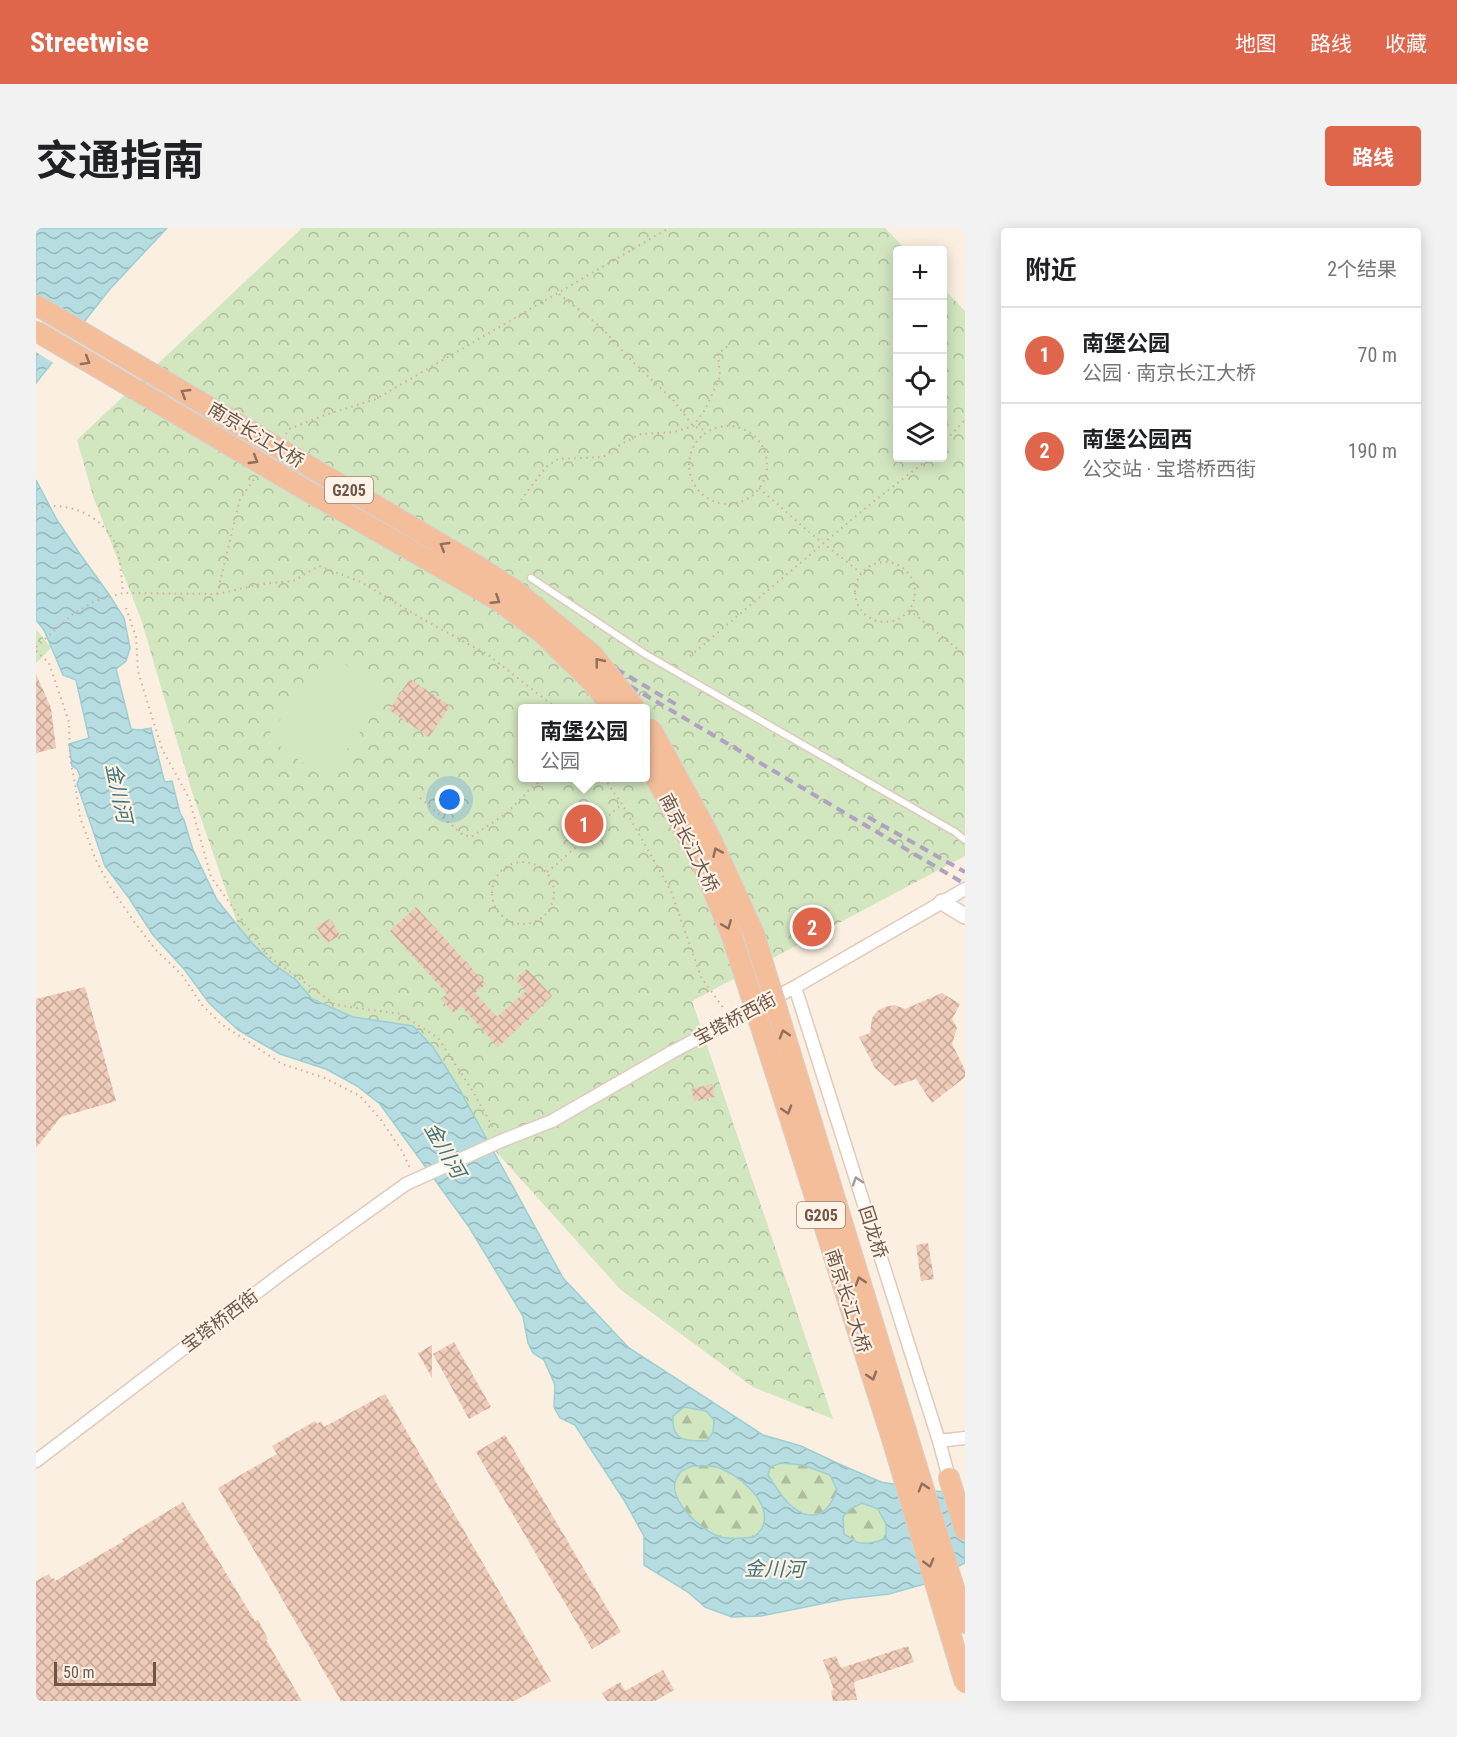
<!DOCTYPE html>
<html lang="zh">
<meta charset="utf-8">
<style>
body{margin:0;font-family:"Roboto Condensed","Noto Sans SC",sans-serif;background:#f2f2f2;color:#202124}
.controls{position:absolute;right:18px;top:18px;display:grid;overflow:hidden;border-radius:6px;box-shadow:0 3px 15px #0003}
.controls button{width:54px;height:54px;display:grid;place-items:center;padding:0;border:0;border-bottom:2px solid #e0e0e0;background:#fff;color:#202124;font:30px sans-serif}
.scale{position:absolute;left:18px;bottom:15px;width:102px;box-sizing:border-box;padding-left:6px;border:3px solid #6f5549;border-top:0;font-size:16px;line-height:21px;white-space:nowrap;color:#6f5549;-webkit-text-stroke:4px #fef3e6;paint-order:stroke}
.you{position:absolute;left:414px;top:572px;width:21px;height:21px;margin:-15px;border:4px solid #fff;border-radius:50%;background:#1a73e8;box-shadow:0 0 0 9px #1a73e833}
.badge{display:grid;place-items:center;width:39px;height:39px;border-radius:50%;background:#df654b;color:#fff;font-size:20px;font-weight:700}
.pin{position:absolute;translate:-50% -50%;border:3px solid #fff;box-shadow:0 2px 6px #0006}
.popup{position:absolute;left:482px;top:476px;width:132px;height:78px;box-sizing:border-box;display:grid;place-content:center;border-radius:6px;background:#fff;filter:drop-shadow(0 2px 4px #0005);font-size:20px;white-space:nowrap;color:#757577}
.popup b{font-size:22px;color:#202124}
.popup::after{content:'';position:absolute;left:50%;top:100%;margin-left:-12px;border:12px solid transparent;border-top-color:#fff}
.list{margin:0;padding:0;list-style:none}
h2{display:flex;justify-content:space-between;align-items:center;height:78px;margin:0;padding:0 24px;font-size:26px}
h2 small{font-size:20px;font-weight:400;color:#757577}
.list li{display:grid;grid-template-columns:39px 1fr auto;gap:18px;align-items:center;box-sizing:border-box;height:96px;padding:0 24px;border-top:2px solid #e0e0e0}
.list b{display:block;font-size:22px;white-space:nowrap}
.list p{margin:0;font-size:20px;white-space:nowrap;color:#757577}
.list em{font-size:20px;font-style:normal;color:#757577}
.icon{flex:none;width:33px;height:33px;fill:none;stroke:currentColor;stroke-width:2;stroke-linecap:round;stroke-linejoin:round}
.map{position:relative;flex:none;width:929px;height:1473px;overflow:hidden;border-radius:6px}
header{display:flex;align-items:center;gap:36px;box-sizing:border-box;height:84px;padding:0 30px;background:#df654b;color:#fff}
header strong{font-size:28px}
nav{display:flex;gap:33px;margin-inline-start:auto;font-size:21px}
.intro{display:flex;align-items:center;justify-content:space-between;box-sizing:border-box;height:144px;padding:0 36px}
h1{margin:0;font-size:42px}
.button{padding:15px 27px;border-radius:6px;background:#df654b;color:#fff;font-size:21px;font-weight:700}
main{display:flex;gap:36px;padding:0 36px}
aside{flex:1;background:#fff;border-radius:6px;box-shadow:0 3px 15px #0003}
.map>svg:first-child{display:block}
.forest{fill:url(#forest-firs)}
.park{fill:url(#park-crowns);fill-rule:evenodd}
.garden{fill:#d2e6c0}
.water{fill:url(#water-waves);stroke:#9dced3;stroke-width:1.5;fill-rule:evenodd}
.pier{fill:#faefe0}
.building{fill:url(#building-cross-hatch)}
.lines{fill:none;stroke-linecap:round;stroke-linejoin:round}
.service-casing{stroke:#decbbd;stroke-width:9}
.minor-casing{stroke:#decbbd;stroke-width:15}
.tertiary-casing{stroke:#decbbd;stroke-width:18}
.trunk-casing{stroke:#d7cfcc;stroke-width:22}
.path{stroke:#d2af9d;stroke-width:2;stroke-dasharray:1.5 4.5;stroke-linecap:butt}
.service{stroke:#fff;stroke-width:6}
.minor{stroke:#fff;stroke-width:12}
.tertiary{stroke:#fff;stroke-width:15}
.trunk{stroke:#f4be9a;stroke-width:20}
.rail{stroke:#b1a1c2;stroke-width:4;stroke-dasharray:9 6;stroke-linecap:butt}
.trunk-bridge-casing{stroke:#d7cfcc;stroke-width:22;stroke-linecap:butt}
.trunk-bridge{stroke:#f4be9a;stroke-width:20}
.oneway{stroke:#906f5d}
.oneway2{stroke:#a99992}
.labels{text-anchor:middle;stroke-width:4.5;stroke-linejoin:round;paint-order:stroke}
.shield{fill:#fef3e6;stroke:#9a8478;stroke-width:1.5}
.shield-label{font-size:16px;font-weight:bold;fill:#6f5549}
.street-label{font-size:18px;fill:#6f5549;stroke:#fef3e6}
.water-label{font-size:20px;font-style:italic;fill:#42757b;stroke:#fef3e6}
</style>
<header>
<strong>Streetwise</strong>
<nav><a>地图</a><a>路线</a><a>收藏</a></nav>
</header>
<div class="intro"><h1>交通指南</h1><a class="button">路线</a></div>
<main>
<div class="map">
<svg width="929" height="1473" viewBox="0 0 929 1473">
<defs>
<pattern id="forest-firs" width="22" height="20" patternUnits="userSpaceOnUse" patternTransform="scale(1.5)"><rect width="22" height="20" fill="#d2e6c0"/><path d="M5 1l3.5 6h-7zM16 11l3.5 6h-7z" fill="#afbd9e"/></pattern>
<pattern id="park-crowns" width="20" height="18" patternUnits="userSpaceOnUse" patternTransform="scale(1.5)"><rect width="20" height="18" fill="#d2e6c0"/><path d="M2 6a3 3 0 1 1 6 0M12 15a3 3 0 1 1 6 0" fill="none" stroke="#afbd9e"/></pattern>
<pattern id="water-waves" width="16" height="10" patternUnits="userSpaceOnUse" patternTransform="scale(1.5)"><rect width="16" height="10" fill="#b6dee2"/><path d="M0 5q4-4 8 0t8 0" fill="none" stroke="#98b7b9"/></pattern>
<pattern id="building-cross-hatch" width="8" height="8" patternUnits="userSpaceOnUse" patternTransform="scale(1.5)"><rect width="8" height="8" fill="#eeccb9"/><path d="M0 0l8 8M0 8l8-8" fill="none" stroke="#c5a898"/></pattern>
</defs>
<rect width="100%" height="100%" fill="#faefe0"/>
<!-- forest -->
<path class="forest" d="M648 1179 670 1183 678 1192 677 1204 671 1213C650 1213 634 1214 637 1187Z
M745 1235 767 1237 794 1247 801 1262C791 1289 774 1296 752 1275 744 1267 738 1256 732 1247L733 1239Z
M656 1238C664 1238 673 1237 680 1239 701 1245 736 1273 727 1298 726 1302 720 1306 718 1309 704 1311 688 1313 675 1307 659 1299 627 1263 644 1245 646 1242 653 1240 656 1238Z
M826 1275 842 1281 850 1296V1311C832 1318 824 1316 808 1306L807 1290 814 1281Z"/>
<!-- park -->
<path class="park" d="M266 0H849L870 22H862V230H906L907 60 929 83V628L656 773 797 1191 717 1159 585 1062 424 884 214 732 156 564 105 391 57 268 41 212ZM486 480H610V550H486Z
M0 401 15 420 0 435Z"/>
<!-- garden -->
<path class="garden" d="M294 425 351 468 289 551 231 509Z"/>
<!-- water -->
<path class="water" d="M0 0H131L73 62 0 155Z
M0 252 21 292 44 326 72 365 88 390 94 420 90 433 80 441 95 501 104 502 115 500 128 552 129 554 136 553 144 585 148 592 157 622 181 672 215 714 236 735 260 752 276 771 317 789 377 798 397 819 421 857 527 1050 593 1120 727 1207 765 1218 803 1236 845 1254 898 1263 929 1265V1335L921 1339 906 1351 853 1366 809 1371 725 1388 696 1389 669 1379 652 1364 608 1337V1308L588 1272 539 1197 524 1190 518 1179 519 1157 508 1132 497 1125 492 1115 487 1088 433 999 344 876 321 858 290 841 244 826 202 802 173 775 148 741 117 707 93 670 69 638 41 556 44 548 41 541 36 538 33 516 53 510 40 452 27 447 8 402 0 392ZM648 1179 670 1183 678 1192 677 1204 671 1213C650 1213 635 1214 637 1188ZM745 1235 767 1237 794 1247 801 1262C791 1289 774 1296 752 1275 744 1267 738 1256 732 1247L734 1239ZM656 1238C664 1238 673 1237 680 1239 701 1245 736 1273 727 1298 726 1302 721 1306 718 1309 707 1310 696 1312 685 1309 665 1303 624 1267 644 1245 646 1242 653 1240 656 1238ZM826 1275 842 1281 850 1296V1310C843 1314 829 1317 821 1314 817 1312 812 1308 808 1306L807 1289 814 1281Z"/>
<!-- pier -->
<path class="pier" d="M0 67 50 96 19 136 0 124Z"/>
<!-- building -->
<path class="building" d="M0 446 15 480 20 520 0 525Z
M374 451 414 478 393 509 353 482Z
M380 679 450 756 439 765 461 789 490 763 479 751 491 741 516 768 462 819 425 778 418 785 405 771 411 766 354 703Z
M294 691 304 707 291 715 280 699Z
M49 759 80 873 25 889 0 920V771Z
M906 765 924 776 916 791 921 800 916 816 929 842V849L896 875 880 851 859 858 839 840 823 809 834 805 836 790 841 783 849 779 858 777 869 781Z
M676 856 679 869 658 873 655 861Z
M892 1015 898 1051 885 1053 880 1017Z
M418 1114 455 1179 433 1191 397 1126Z
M396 1117V1150L382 1125Z
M349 1166 515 1453 478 1473H305L182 1260 241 1226 236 1218 279 1193 281 1196 285 1193 288 1199Z
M469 1207 585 1404 556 1421 440 1224Z
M147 1274 219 1393 222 1392 232 1411 230 1412 266 1473H0V1353L13 1346 16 1351 18 1350 19 1353 88 1313 86 1311Z
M872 1418 878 1434 818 1454 821 1472 797 1473 795 1463 798 1462 787 1432 800 1428 805 1440Z
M627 1442 638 1462 619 1473H571L566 1465 584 1454 589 1463Z"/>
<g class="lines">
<!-- service casing -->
<g class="service-casing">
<path id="service" d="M495 350 609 426 919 604 929 612"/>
</g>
<!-- minor casing -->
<g class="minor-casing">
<path id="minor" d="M759 759 903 1213 913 1250
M903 1213 929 1210
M0 1233 249 1043 370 956 465 913 516 893 636 824 759 759 929 661"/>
</g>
<!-- tertiary casing -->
<g class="tertiary-casing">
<path id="tertiary" d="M906 674 929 688"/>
</g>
<!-- trunk casing -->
<g class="trunk-casing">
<path id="trunk" d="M913 1250 929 1302"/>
</g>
<!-- path -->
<path class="path" d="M523 66 566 100 591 128 638 173 657 198 671 203
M653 237a39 39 0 1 1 78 0a39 39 0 1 1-78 0Z
M250 206 253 201 289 187 340 171 633 0
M906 216 928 193
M723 260 773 304 825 345
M485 272 510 239 522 231 567 229 587 215 605 206 638 204 657 198 669 182 684 149 682 126 693 117
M0 280C29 273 63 285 78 313 85 328 85 348 87 365
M819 364a30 30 0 1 1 60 0a30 30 0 1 1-60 0Z
M181 366 204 271 219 250
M90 380 100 409 102 443 115 486 126 521 153 570 175 649 232 728 300 777 365 786 402 810 436 862 459 903
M873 382 929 427
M0 419 38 385 59 373 87 365 181 366 226 356 257 353 283 338 325 354 390 393 451 426 520 480
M0 423 13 435 33 494 34 530 39 556 44 589 59 630 73 657 99 695 120 722 146 747 166 777 185 796 246 836 289 850 324 868 345 892 366 923 374 940
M654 428 833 277 894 230
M568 550 586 576 635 663 665 749 688 781
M384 570 426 606 435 609 471 585 494 561 509 550
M456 665a31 31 0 1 1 62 0a31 31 0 1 1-62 0Z
M511 644C538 623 560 598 586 576"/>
<!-- service -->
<use href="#service" class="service"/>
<!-- minor -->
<use href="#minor" class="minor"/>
<!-- tertiary -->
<use href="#tertiary" class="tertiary"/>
<!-- trunk -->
<use href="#trunk" class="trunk"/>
<!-- rail -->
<path class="rail" d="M0 96 641 477
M0 107 929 656
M832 589 929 644"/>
<!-- trunk-bridge casing -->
<g class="trunk-bridge-casing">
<path id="trunk-bridge" d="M0 77 432 332 480 363 557 427 599 480
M0 103 268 261 460 371 506 405 555 453 577 480
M615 501 674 609 718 706 929 1396
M610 532 665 633 696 708 856 1211 929 1455"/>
</g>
<!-- trunk-bridge -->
<use href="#trunk-bridge" class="trunk-bridge"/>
</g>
<!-- one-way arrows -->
<defs><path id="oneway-chevron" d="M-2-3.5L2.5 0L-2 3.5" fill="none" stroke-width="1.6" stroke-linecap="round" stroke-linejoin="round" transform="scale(1.5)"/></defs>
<g class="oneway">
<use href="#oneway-chevron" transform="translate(50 133) rotate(31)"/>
<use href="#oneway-chevron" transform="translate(149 165) rotate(-149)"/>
<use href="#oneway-chevron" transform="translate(218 232) rotate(31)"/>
<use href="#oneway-chevron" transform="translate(408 318) rotate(-149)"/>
<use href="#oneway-chevron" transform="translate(460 372) rotate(33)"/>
<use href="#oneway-chevron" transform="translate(563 434) rotate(-129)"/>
<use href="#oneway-chevron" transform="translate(681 624) rotate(-114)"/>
<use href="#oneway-chevron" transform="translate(691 697) rotate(68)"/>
<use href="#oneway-chevron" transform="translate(748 806) rotate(-107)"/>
<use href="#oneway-chevron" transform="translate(751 882) rotate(72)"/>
<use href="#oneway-chevron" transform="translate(824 1053) rotate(-107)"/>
<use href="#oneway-chevron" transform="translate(836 1148) rotate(72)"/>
<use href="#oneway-chevron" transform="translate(887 1259) rotate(-107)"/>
<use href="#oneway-chevron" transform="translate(893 1335) rotate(74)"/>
</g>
<use class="oneway2" href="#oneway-chevron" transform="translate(821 953) rotate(-108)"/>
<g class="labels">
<!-- shield labels -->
<g class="shield">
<rect x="289" y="249" width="48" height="26" rx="4.5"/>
<rect x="761" y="974" width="48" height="26" rx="4.5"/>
</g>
<g class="shield-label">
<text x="313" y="268">G205</text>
<text x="785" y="993">G205</text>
</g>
<!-- street labels -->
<g class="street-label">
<text transform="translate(220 207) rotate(31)" y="6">南京长江大桥</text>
<text transform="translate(653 615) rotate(63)" y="6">南京长江大桥</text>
<text transform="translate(699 791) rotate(-28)" y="6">宝塔桥西街</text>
<text transform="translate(837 1004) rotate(72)" y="6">回龙桥</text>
<text transform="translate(812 1073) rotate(72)" y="6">南京长江大桥</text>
<text transform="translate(184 1093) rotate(-37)" y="6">宝塔桥西街</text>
</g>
<!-- water labels -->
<g class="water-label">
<text transform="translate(83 565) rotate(78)" y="7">金川河</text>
<text transform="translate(409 922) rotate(60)" y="7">金川河</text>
<text transform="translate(738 1341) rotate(1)" y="7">金川河</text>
</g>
</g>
</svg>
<div class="controls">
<button>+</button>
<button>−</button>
<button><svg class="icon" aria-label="locate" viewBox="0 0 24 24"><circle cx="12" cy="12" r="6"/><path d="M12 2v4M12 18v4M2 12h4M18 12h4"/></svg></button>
<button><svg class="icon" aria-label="layers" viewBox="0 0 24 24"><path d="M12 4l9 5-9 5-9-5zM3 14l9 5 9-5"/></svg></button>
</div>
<div class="scale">50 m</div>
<div class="you"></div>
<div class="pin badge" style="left:548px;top:596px">1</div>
<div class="popup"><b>南堡公园</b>公园</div>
<div class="pin badge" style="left:776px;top:699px">2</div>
</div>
<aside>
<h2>附近<small>2个结果</small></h2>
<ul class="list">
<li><span class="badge">1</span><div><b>南堡公园</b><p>公园 · 南京长江大桥</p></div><em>70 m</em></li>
<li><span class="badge">2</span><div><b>南堡公园西</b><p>公交站 · 宝塔桥西街</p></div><em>190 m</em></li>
</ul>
</aside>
</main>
